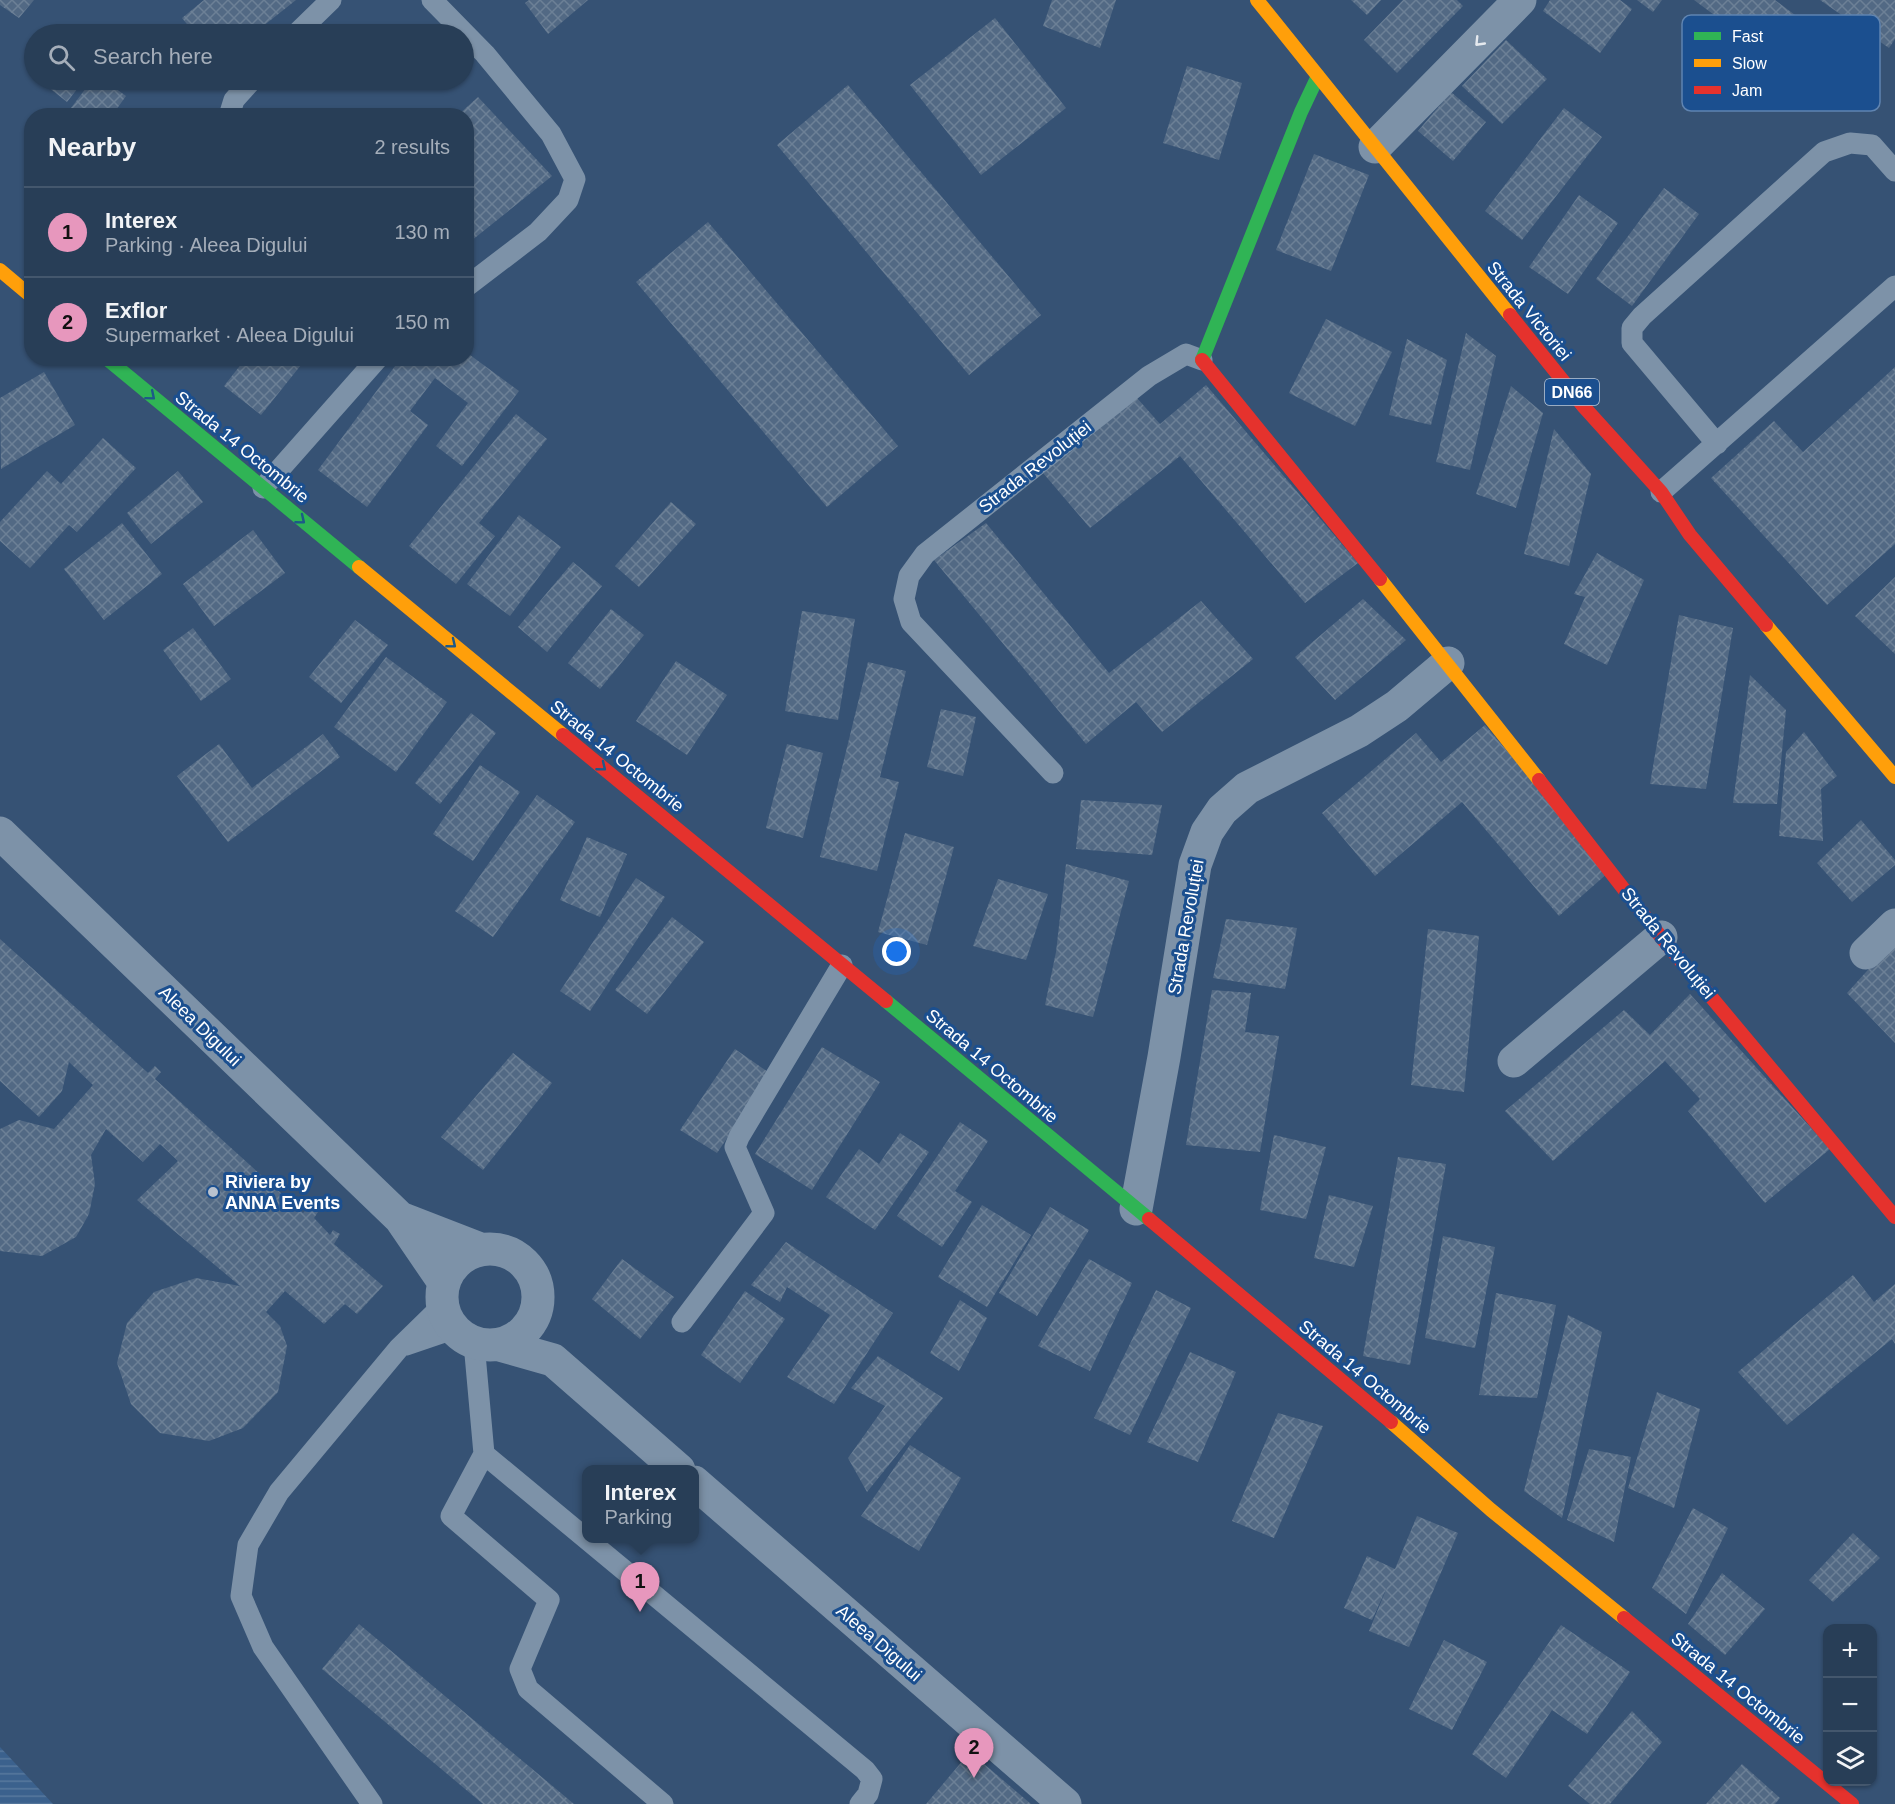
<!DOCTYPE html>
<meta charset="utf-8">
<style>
body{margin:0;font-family:Arial,sans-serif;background:#344961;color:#f1f3f6}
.controls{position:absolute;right:18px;bottom:18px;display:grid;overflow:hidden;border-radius:12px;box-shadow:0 2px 4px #0004}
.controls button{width:54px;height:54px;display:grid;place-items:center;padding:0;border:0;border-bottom:2px solid #44576d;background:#283e57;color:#f1f3f6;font:30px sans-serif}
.you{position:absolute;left:897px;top:952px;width:21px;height:21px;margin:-15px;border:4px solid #fff;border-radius:50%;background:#1a73e8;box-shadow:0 0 0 9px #1a73e833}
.badge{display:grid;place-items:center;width:39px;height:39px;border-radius:50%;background:#e797bd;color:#111;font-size:20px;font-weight:700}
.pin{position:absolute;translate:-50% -50px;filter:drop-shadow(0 2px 3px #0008)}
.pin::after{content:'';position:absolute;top:32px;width:21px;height:18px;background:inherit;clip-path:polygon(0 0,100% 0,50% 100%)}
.popup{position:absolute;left:582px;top:1465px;width:117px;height:78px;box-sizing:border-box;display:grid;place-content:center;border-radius:12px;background:#283e57;filter:drop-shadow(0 2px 4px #0005);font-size:20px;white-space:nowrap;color:#a5aeba}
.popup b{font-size:22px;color:#f1f3f6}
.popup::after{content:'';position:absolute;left:50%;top:100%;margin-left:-12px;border:12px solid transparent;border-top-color:#283e57}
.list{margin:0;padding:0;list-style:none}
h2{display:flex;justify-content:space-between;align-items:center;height:78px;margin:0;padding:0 24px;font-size:26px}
h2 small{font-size:20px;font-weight:400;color:#a5aeba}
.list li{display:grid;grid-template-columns:39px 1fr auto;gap:18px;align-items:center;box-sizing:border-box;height:90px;padding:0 24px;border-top:2px solid #44576d}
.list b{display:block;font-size:22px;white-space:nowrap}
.list p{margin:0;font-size:20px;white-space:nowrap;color:#a5aeba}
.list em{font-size:20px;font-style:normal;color:#a5aeba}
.icon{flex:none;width:33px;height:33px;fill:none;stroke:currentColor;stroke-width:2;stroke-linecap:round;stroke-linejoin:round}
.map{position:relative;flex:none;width:1895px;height:1804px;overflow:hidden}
.search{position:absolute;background:#283e57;box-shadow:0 2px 4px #0004;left:24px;top:24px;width:450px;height:66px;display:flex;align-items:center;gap:15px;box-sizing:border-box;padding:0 21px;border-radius:33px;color:#a5aeba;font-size:22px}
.panel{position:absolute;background:#283e57;box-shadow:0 2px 4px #0004;left:24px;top:108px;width:450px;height:258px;border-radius:24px}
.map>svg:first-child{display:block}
.water{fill:url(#water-rules)}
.building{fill:url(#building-cross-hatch)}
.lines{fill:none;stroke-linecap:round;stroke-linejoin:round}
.lane{stroke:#7d92a8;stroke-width:21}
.street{stroke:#7d92a8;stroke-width:33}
.fast{stroke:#30b455;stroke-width:14}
.slow{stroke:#ff9f0a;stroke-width:14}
.jam{stroke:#e5322d;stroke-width:14}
.oneway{stroke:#e5e9ee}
.oneway2{stroke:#1d5989}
.poi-dot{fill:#b9c2ce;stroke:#1b4f8f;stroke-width:2}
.labels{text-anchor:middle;stroke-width:6;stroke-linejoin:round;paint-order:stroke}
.shield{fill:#1b4f8f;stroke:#bbcadd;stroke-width:1.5}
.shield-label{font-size:16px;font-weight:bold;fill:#fff}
.street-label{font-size:18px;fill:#fff;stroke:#1b4f8f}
.poi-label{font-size:18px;font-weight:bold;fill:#fff;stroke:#1b4f8f;text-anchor:start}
.key{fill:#1b4f8f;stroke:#5f84b1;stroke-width:1.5}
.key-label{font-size:16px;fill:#fff}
</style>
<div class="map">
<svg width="1895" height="1804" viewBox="0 0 1895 1804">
<defs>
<pattern id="water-rules" width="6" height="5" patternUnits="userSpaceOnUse" patternTransform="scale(1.5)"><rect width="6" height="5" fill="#3b618d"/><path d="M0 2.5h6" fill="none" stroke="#58799e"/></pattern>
<pattern id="building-cross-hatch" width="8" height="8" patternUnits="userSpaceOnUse" patternTransform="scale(1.5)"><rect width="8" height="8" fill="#526984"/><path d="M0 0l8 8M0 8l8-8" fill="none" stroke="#6c8096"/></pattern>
</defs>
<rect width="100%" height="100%" fill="#365274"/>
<!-- water -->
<path class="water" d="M0 1747 53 1804H0Z"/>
<!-- building -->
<path class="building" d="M0 0H34L19 18 0 5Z
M204 0H296L253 34H195L182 18Z
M529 0H588L548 34 525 3Z
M1052 0H1116L1100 48 1043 26Z
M1351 0H1381L1367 15Z
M1403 0H1457L1463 6 1397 73 1364 40Z
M1550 0H1620L1632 9 1600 53 1543 11Z
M1637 0H1662L1653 12Z
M1694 0H1775L1851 57 1822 95Z
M1820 0H1895V39L1889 48Z
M995 18 1066 108 981 175 910 85Z
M1506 40 1547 79 1502 124 1462 86Z
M1187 66 1242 83 1219 160 1163 143Z
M46 80H84L67 102 43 83Z
M92 80H104L126 96 116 110 124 116H65Z
M848 85 1041 315 969 375 777 145Z
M1451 92 1486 122 1453 161 1418 131Z
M478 97 552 176 466 245V116H457Z
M1564 108 1602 137 1522 240 1485 211Z
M1314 154 1369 175 1331 271 1276 250Z
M1664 188 1699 214 1632 306 1596 279Z
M1579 195 1618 223 1568 294 1529 267Z
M708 222 898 446 827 507 636 282Z
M1326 319 1392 352 1355 426 1289 393Z
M1466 333 1496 356 1470 470 1436 462Z
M1407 339 1447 360 1431 425 1389 415Z
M466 352 519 391 462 466 436 446 468 403 435 378 410 411 428 425 367 507 318 470 401 358H466Z
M246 358H293L301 365 261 415 224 386Z
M1895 367V544L1827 605 1711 478 1774 421 1803 452Z
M44 372 75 425 1 469 0 398Z
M1206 385 1358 563 1305 603 1180 456 1090 528 1043 473 1137 398 1160 424Z
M1511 386 1543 413 1516 508 1476 494Z
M516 414 547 439 479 523 495 536 456 584 409 546Z
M1554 429 1591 474 1569 566 1524 554Z
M103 438 136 468 77 532 69 525 30 568 0 541V522L47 471 61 484Z
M178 471 203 502 151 544 127 513Z
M671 502 696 524 639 587 615 566Z
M519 515 561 547 510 616 467 584Z
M122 523 162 574 104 620 64 569Z
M986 523 1109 673 1201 601 1253 659 1162 732 1136 702 1086 744 934 560Z
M253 530 285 573 214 626 183 584Z
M1597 553 1644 580 1607 665 1564 644 1585 597 1574 594Z
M573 562 602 586 547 652 518 627Z
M1895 577V654L1855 616Z
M1363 599 1406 640 1335 700 1295 657Z
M611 609 644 635 600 689 568 663Z
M802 611 855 619 838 720 785 711Z
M1679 615 1733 628 1706 789 1650 784Z
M355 620 388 645 341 703 309 677Z
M193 628 231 679 201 701 163 650Z
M386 657 447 702 396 772 334 727Z
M676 661 727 695 687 755 636 721Z
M868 662 906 671 880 777 899 782 877 871 820 857Z
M1750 675 1786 710 1777 804 1733 803Z
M941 709 976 717 963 776 927 767Z
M471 713 496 733 440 804 415 783Z
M1485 725 1609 872 1559 916 1462 802 1375 876 1322 813 1416 733 1441 762Z
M1804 732 1837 776 1821 789 1823 841 1779 836 1786 752Z
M323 734 340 757 228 842 177 776 219 744 252 788Z
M787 744 823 753 803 838 766 828Z
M480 765 520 792 473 861 433 834Z
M537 795 575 822 493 937 455 911Z
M1081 800 1162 805 1152 855 1076 849Z
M1861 820 1895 860V865L1852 902 1817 863Z
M905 833 954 847 927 945 878 932Z
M587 837 627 854 600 917 560 900Z
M1066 864 1129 881 1093 1017 1045 1005 1056 952Z
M636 878 665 897 590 1011 560 991Z
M998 879 1048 894 1026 960 973 946Z
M672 917 704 942 647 1014 615 990Z
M1226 919 1297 928 1285 989 1213 978Z
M1428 929 1479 936 1464 1092 1411 1085Z
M0 939 148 1073 155 1066 161 1072 155 1079 303 1213 310 1206 318 1212 314 1218 330 1235 333 1230 340 1234 334 1244 383 1286 357 1314 345 1304 324 1324 285 1291 266 1312 280 1326 287 1346 278 1392 243 1428 209 1441 160 1433 131 1404 117 1363 127 1323 154 1292 196 1278 240 1286 137 1200 178 1161 160 1144 143 1162 106 1129 91 1155 95 1184 89 1214 76 1237 42 1256 0 1251V1129L19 1120 54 1129 93 1085 69 1062 62 1091 39 1117 0 1081Z
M1895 940V1043L1847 993Z
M1212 990 1251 993 1245 1032 1279 1036 1260 1152 1186 1145Z
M1690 994 1830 1149 1765 1203 1688 1111 1700 1099 1665 1061 1553 1161 1505 1111 1624 1010 1650 1035Z
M822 1047 880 1082 812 1190 755 1154Z
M735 1049 771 1074 717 1153 680 1130Z
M513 1053 552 1083 483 1170 441 1137Z
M960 1122 988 1141 955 1191 972 1202 942 1247 897 1216Z
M900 1133 929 1152 875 1230 826 1197 859 1149 879 1164Z
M1274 1135 1326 1147 1306 1219 1260 1210Z
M1398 1157 1446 1164 1410 1365 1363 1356Z
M1329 1195 1373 1206 1354 1267 1314 1258Z
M982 1205 1031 1235 987 1307 938 1277Z
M1050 1207 1089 1230 1037 1316 999 1293Z
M1443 1236 1495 1247 1475 1348 1425 1338Z
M786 1242 893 1313 834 1404 787 1377 830 1315 787 1287 780 1302 751 1285Z
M622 1259 674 1297 640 1339 592 1299Z
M1089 1259 1132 1283 1090 1371 1038 1346Z
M1853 1275 1874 1302 1895 1284V1344L1892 1339 1787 1425 1738 1372Z
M1156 1290 1191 1308 1130 1435 1094 1418Z
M745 1291 785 1319 740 1383 701 1355Z
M1496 1293 1556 1305 1537 1398 1479 1395Z
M960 1300 987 1318 959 1371 930 1353Z
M1568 1315 1602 1332 1562 1518 1524 1491Z
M1190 1352 1236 1372 1198 1462 1147 1442Z
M878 1356 943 1398 867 1492 848 1458 885 1406 851 1388Z
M1657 1392 1700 1409 1674 1508 1628 1488Z
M1278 1413 1323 1426 1274 1538 1232 1521Z
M910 1445 961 1478 919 1551 861 1516Z
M1589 1449 1631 1457 1614 1542 1567 1520Z
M1693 1508 1728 1528 1686 1614 1652 1588Z
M1417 1516 1458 1533 1409 1647 1369 1631 1388 1585 1372 1620 1344 1608 1367 1556 1395 1569Z
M1853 1533 1880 1558 1833 1602 1809 1580Z
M1722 1573 1765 1609 1725 1655 1688 1624Z
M359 1624 574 1804H483L322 1669Z
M1561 1625 1630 1672 1587 1734 1552 1710 1506 1778 1472 1754Z
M1444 1640 1487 1662 1452 1730 1409 1709Z
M1632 1711 1662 1742 1610 1804H1590L1568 1786Z
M970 1752 1031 1804H926Z
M1742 1764 1780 1798 1775 1804H1706Z"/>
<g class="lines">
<!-- lane -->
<path class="lane" d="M432 0 485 54 551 134 575 179 568 200 538 232 466 287
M296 34 331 0
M229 116 234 100 252 80
M1717 444 1632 343V328L1642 316 1824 152 1850 143 1872 145 1895 171
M263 488 378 358
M1661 492 1895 286
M1053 773 911 622 904 599 909 576 925 554 1149 376 1186 354 1202 360
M682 1322 764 1213 735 1147 739 1137 842 965
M474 1343 484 1454 451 1516 549 1600 520 1669 528 1689 663 1804
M406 1345 453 1329
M484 1454 865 1770 872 1779 868 1794 860 1804
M372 1804 263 1647 241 1596 248 1545 279 1492 399 1348 441 1307"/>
<!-- street -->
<path class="street" d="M1375 147 1520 0
M0 833 400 1218 443 1281
M1866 953 1895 925
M1514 1061 1661 937
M1136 1209 1164 1057 1195 865 1207 832 1222 810 1247 788 1359 731 1397 706 1448 663
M400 1218 480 1249
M442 1297a48 48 0 1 1 96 0a48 48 0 1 1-96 0Z
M500 1345 553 1360 679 1470
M694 1482 1065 1804"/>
<!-- fast -->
<path class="fast" d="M106 358 359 567
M1202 360 1301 112 1318 76
M886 1001 1149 1219"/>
<!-- slow -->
<path class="slow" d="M1257 0 1510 315
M0 270 32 297
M359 567 563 735
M1380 579 1539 780
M1766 625 1895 777
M1391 1422 1491 1510 1624 1618"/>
<!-- jam -->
<path class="jam" d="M1510 315 1584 407 1661 492 1690 535 1766 625
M1202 360 1380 579
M563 735 886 1001
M1539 780 1661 937 1895 1217
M1149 1219 1391 1422
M1624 1618 1852 1804"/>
</g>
<!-- one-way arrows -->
<defs><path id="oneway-chevron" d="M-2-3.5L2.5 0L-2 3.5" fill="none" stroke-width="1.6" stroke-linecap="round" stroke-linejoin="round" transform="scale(1.5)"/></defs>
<use class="oneway" href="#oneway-chevron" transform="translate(1479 42) rotate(134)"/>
<g class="oneway2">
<use href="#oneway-chevron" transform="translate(151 396) rotate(40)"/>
<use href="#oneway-chevron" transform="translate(301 520) rotate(39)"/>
<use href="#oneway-chevron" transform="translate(452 644) rotate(39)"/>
<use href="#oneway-chevron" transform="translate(602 767) rotate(39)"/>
</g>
<!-- markers -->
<circle class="poi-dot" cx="213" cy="1192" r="6"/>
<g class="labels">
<!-- shield labels -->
<rect class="shield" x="1545" y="379" width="54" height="26" rx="4.5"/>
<g class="shield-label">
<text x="1572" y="398">DN66</text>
</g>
<!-- street labels -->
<g class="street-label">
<text transform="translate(1529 311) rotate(51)" y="6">Strada Victoriei</text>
<text transform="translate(242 447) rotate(39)" y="6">Strada 14 Octombrie</text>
<text transform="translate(1035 467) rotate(-38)" y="6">Strada Revoluției</text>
<text transform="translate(617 756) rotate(39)" y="6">Strada 14 Octombrie</text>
<text transform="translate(1186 927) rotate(-80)" y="6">Strada Revoluției</text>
<text transform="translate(1668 943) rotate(51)" y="6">Strada Revoluției</text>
<text transform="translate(200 1026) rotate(44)" y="6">Aleea Digului</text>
<text transform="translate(992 1066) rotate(40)" y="6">Strada 14 Octombrie</text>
<text transform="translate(1365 1377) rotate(40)" y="6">Strada 14 Octombrie</text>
<text transform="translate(879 1643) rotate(41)" y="6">Aleea Digului</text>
<text transform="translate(1738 1688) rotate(39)" y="6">Strada 14 Octombrie</text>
</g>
<!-- poi labels -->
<g class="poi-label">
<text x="225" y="1188">Riviera by<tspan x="225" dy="21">ANNA Events</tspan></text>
</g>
</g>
<!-- legend -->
<rect x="1682" y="15" width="198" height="96" rx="9" class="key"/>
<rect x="1694" y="32" width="27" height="8" fill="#30b455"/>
<rect x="1694" y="59" width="27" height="8" fill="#ff9f0a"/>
<rect x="1694" y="86" width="27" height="8" fill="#e5322d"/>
<g class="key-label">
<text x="1732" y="42">Fast</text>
<text x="1732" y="69">Slow</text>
<text x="1732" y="96">Jam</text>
</g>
</svg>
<div class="controls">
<button>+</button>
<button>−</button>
<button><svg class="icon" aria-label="layers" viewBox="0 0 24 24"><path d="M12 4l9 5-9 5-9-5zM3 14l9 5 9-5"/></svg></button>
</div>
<div class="you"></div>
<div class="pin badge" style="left:640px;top:1612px">1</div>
<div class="popup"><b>Interex</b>Parking</div>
<div class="pin badge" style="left:974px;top:1778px">2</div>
<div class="search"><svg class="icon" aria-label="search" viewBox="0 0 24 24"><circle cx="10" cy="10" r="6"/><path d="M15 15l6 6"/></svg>Search here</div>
<section class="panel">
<h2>Nearby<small>2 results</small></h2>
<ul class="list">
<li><span class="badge">1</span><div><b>Interex</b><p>Parking · Aleea Digului</p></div><em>130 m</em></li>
<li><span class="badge">2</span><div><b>Exflor</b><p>Supermarket · Aleea Digului</p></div><em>150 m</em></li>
</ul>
</section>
</div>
